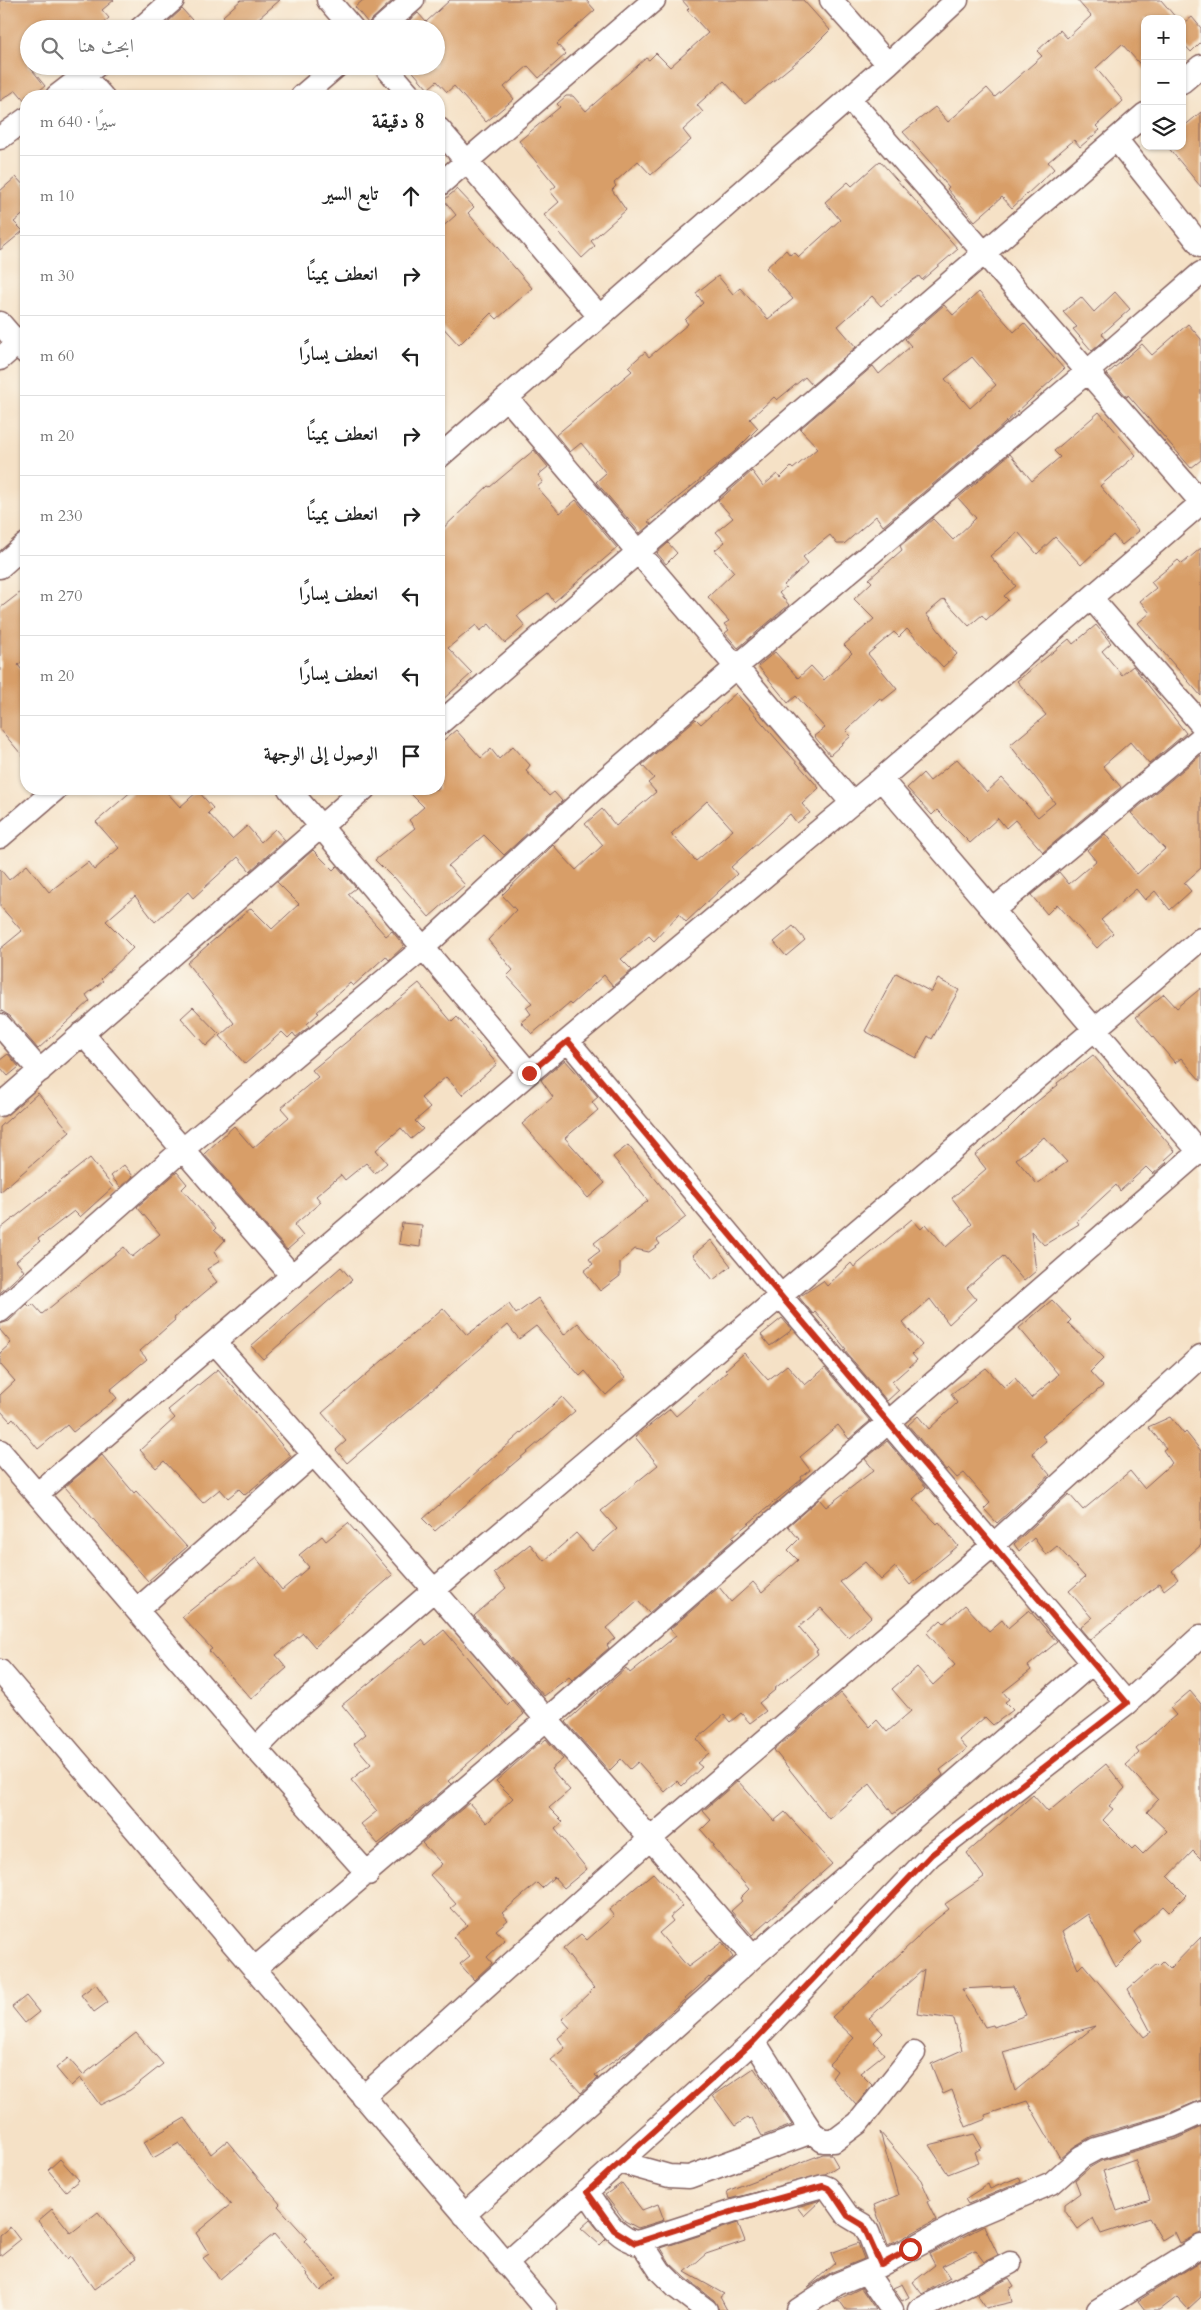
<!DOCTYPE html>
<html lang="ar">
<meta charset="utf-8">
<style>
body{margin:0;font-family:Cardo,Amiri,serif;background:#f6f6f6;color:#222;direction:rtl}
.controls{position:absolute;right:15px;top:15px;display:grid;overflow:hidden;border-radius:10px;box-shadow:0 1px 4px #0004}
.controls button{width:45px;height:45px;display:grid;place-items:center;padding:0;border:0;border-bottom:1px solid #e0e0e0;background:#fff;color:#222;font:25px sans-serif}
.stop{position:absolute;width:15px;height:15px;margin:-11px;border:4px solid #c8321e;border-radius:50%;background:#fff}
.stop.end{background:#c8321e;border-color:#fff;box-shadow:0 1px 5px #0008}
.list{margin:0;padding:0;list-style:none}
h2{display:flex;justify-content:space-between;align-items:center;height:65px;margin:0;padding:0 20px;font-size:21px}
h2 small{font-size:16px;font-weight:400;color:#767676}
.list li{display:grid;grid-template-columns:32px 1fr auto;gap:15px;align-items:center;box-sizing:border-box;height:80px;padding:0 20px;border-top:1px solid #e0e0e0}
.list b{display:block;font-size:19px;white-space:nowrap}
.list em{font-size:16px;font-style:normal;color:#767676}
.icon{flex:none;width:28px;height:28px;fill:none;stroke:currentColor;stroke-width:2;stroke-linecap:round;stroke-linejoin:round}
.map{position:relative;flex:none;width:1201px;height:2310px;overflow:hidden;direction:ltr}
.search{position:absolute;background:#fff;box-shadow:0 1px 4px #0004;left:20px;top:20px;width:425px;height:55px;display:flex;align-items:center;gap:12px;box-sizing:border-box;padding:0 18px;border-radius:28px;color:#767676;font-size:19px}
.panel{position:absolute;background:#fff;box-shadow:0 1px 4px #0004;left:20px;top:90px;width:425px;height:705px;border-radius:20px;direction:rtl}
.map>svg:first-child{display:block}
.building{fill:#d89e67;fill-rule:evenodd}
.lines{fill:none;stroke-linecap:round;stroke-linejoin:round}
.minor-casing{stroke:#866361;stroke-width:25}
.minor{stroke:#fff;stroke-width:22}
.route{stroke:#c8321e;stroke-width:6}
</style>
<div class="map">
<svg width="1201" height="2310" viewBox="0 0 1201 2310">
<rect width="100%" height="100%" fill="#fbf7ec"/>
<filter id="ink" filterUnits="userSpaceOnUse"><feTurbulence type="fractalNoise" baseFrequency=".02" numOctaves="2"/><feDisplacementMap in="SourceGraphic" scale="10" xChannelSelector="R" yChannelSelector="G"/><feConvolveMatrix kernelMatrix="1 2 1 2 8 2 1 2 1" color-interpolation-filters="sRGB"/></filter>
<filter id="wash" filterUnits="userSpaceOnUse"><feTurbulence type="fractalNoise" baseFrequency=".0096" numOctaves="4" result="noise"/><feDisplacementMap in="SourceGraphic" scale="20" xChannelSelector="R" yChannelSelector="G"/><feGaussianBlur stdDeviation="1.12" result="paint"/><feColorMatrix in="noise" values="0 0 0 0 0 0 0 0 0 0 0 0 0 0 0 0 0 1.4 0 .05"/><feComposite in="paint" operator="in"/></filter>
<g filter="url(#wash)">
<rect width="100%" height="100%" fill="#f5e1c6"/>
<g id="blocks">
<!-- building -->
<path class="building" d="M0 0H114L102 10 109 18 96 29H29V66L45 86 32 96H26V102L16 90 0 101Z
M241 0H280L246 29H234L223 16Z
M363 0H393L368 23 355 7Z
M450 0H586L595 10 557 44 566 54 539 78 528 66 504 87 514 99 486 122 454 86 447 92 437 81 428 89 408 66H436V29H400L418 13 426 22Z
M682 0H803L830 30 805 55 745 104 724 81 697 105 703 112 683 130 691 140 651 175 638 161 614 183 616 186 612 190 626 210 591 241 595 246 582 258 544 215 559 202 550 191 556 186 519 141 560 107 557 104 566 96H573L586 111 646 58 649 60 656 53 670 67 708 33 687 10 689 8Z
M1077 0H1161L1177 19H1145V70L1122 44 1096 68 1123 101 1096 126 1100 130 1080 147 1074 140 1048 162 1054 169 1012 208 1002 197 975 221 947 189 949 187 935 171 937 170 903 132 935 107 948 122 987 88 995 97 1042 56 1037 51 1060 30 1067 38 1091 16Z
M182 9 192 20 182 29H173L168 22Z
M1192 17 1201 28V42L1191 52 1182 42V25Z
M1201 112V187L1167 146H1182V128Z
M880 161 958 249 922 280 919 276 910 282 881 306 872 296 838 326 856 347 812 385 805 377 777 400 774 397 750 419 758 428 735 451 648 522 651 524 640 533 596 482 606 473 581 443 570 452 556 435 632 371 628 367 645 352 649 357 688 324 685 320 703 303 696 293 718 276 733 294 740 288 768 319 793 299 766 268 786 250 790 255 794 252 799 257 840 220 825 202 848 182 852 186Z
M16 177 26 188V212L14 222 23 231 0 250V191Z
M457 189 474 207 468 213 532 288 497 319 491 313 459 345 439 323V230L456 215 444 200Z
M979 292 1014 332 1024 323 1064 369 993 434 883 526 876 516 844 544H837L830 535 803 557 808 563 784 585 786 587 779 593 789 605 738 648 725 633 729 630 724 624 729 621 708 597 734 572 715 550 725 542 716 532 733 518 718 501 752 471 763 486 777 474 780 478 791 467 793 469 818 448 800 429 873 366 879 374 911 346 905 339 944 305 953 315ZM972 357 996 385 970 408 945 379Z
M1115 292 1130 309 1102 334 1106 339 1092 351 1073 329 1077 327 1063 312 1081 297 1094 312Z
M1188 324 1201 339V460L1191 468 1128 395 1127 397 1107 374 1142 344 1152 355Z
M1099 412 1136 455 1100 486 1139 531 1122 545 1113 535 1081 565 1055 537 1037 554 1018 532 990 556 1016 586 1004 596 1008 600 986 620 982 615 969 626 944 599 926 614 957 654 943 667 907 629 899 637 894 632 868 654 897 689 882 701 880 698 846 731 851 736 830 755 814 736 825 728 796 696 788 703 758 666 775 652 798 678 811 666 824 680 852 653 844 645 874 619 854 599 872 582 869 579 902 550 900 546 933 519 953 540 976 518 958 498 1010 454 1032 481 1060 457 1054 451Z
M534 450 548 467 538 475 543 482 537 487 560 513 576 500 617 548 554 602 548 593 517 616 525 626 505 643 489 624 480 631 476 625 448 648 472 673 439 703V532L488 486 490 487Z
M668 543 677 553 666 564 657 553Z
M1201 548V696L1138 623 1150 613 1140 601 1156 588 1151 582 1178 560 1182 564Z
M26 588V659L18 665 26 675V760L0 729V608Z
M1096 625 1111 643 1102 651 1122 675 1133 666 1186 733 1149 764 1130 742 1103 766 1121 787 1043 852 1015 820 1006 828 998 818 970 843 937 810 932 815 907 788 923 773 930 781 957 759 987 792 1002 778 1038 817 1055 803 1010 745 1046 715 1017 681 1069 639 1073 644Z
M736 693 819 788 802 804 810 813 797 823 790 814 731 867 737 874 686 922 679 914 654 941 649 936 621 959 632 970 613 986 604 975 571 1005 569 1003 532 1034 521 1022 531 1014 526 1007 532 1003 507 976 513 970 488 940 516 910 502 895 553 845 576 870 603 845 585 824 602 809 616 826 656 792 648 783 654 778 642 765 696 719 701 724ZM707 801 733 830 696 861 671 834Z
M456 730 481 758 491 749 499 759 513 746 530 765 526 771 549 796 554 792 562 801 504 855 484 835 448 866 465 885 429 917 394 877 393 878 375 860 415 828 409 820 424 807 406 789H439V744Z
M1201 755V868L1184 883 1191 891 1170 910 1155 891 1145 900 1136 889 1101 920 1113 933 1097 948 1057 904 1047 914 1031 895 1059 872 1069 884 1096 861 1087 850 1105 834 1137 874 1165 849 1131 813Z
M134 789H164L180 807 198 791 213 808 208 813 232 839 247 826 261 842 275 829 285 840 250 871 238 857 193 898 188 892 155 922 135 896 106 921 133 948 101 979 103 981 86 995 90 1001 38 1049 10 1016 0 1010V949L22 931 0 906V869L9 880 27 865 49 892 88 862 94 870 119 848 96 822Z
M313 850 333 870 337 866 356 888 348 894 386 936 392 931 404 946 389 960 386 956 353 986 350 983 317 1012 319 1013 307 1024 309 1027 296 1037 293 1033 288 1038 282 1032 245 1064 220 1036 234 1023 187 963 251 908 272 929 299 904 277 882Z
M793 926 805 940 786 956 774 942Z
M896 973 931 992 938 979 959 990 932 1039 928 1036 916 1058 865 1031Z
M419 983 452 1022 457 1017 497 1064 462 1095 446 1077 421 1098 430 1108 415 1121 423 1129 411 1139 401 1128 376 1150 387 1163 375 1173 366 1163 345 1180 341 1175 316 1196 321 1202 294 1225 303 1236 287 1250 204 1154 234 1126 253 1148 289 1117 281 1108 318 1077 312 1070Z
M1201 988V1081L1181 1058 1175 1063 1136 1017 1164 994 1177 1008Z
M193 1007 219 1034 206 1046 181 1018Z
M8 1054 19 1067 8 1076 0 1067V1060Z
M1093 1055 1175 1151 1165 1160 1167 1162 1153 1174 1146 1167 1120 1191 1116 1185 1077 1221 1079 1224 1044 1245 1031 1231 1036 1271 1024 1281 1003 1256 967 1288 976 1299 949 1324 930 1299 903 1323 922 1345 912 1354 917 1360 892 1382 899 1390 887 1401 844 1350 846 1349 815 1312 813 1314 799 1297 823 1281 827 1286 851 1263 854 1267 912 1219 921 1229 926 1224 946 1247 972 1224 952 1198 986 1169 975 1155 1007 1130 1030 1107 1058 1085 1057 1083ZM1044 1137 1067 1162 1037 1184 1016 1159Z
M565 1060 598 1097 592 1102 598 1110 565 1138 605 1183 588 1198 522 1124 553 1097 541 1080Z
M38 1093 70 1132 0 1192V1127Z
M628 1145 686 1217 657 1240 660 1244 649 1252 635 1249 620 1262V1276L600 1291 584 1271 593 1264 589 1259 600 1251 594 1243 648 1201 613 1157Z
M90 1158 113 1187 80 1217 74 1211 38 1239 40 1241 16 1261 24 1271 0 1293V1229Z
M124 1165 133 1176 120 1187 111 1176Z
M177 1172 187 1184 182 1189 216 1228 214 1230 225 1240 214 1252 220 1261 207 1269 217 1282 174 1318 175 1320 140 1351 147 1359 110 1390 117 1398 73 1432 67 1425 38 1449 13 1418 10 1421 0 1410V1395L15 1381 0 1364V1353L11 1343 0 1330V1324L9 1321 27 1304 30 1307 33 1304 42 1314 124 1247 132 1257 160 1234 137 1207Z
M402 1223 422 1225 420 1247 399 1244Z
M711 1240 731 1266 713 1280 693 1255Z
M341 1267 352 1280 263 1359 251 1346Z
M538 1298 564 1335 578 1323 625 1378 606 1395 585 1371 580 1376 536 1326 519 1339 508 1325 347 1463 336 1450 346 1441 322 1413 443 1308 467 1335 509 1304 516 1314Z
M1052 1300 1071 1320 1068 1323 1104 1358 1090 1372 1103 1386 1042 1436 1046 1441 1032 1453 1050 1475 997 1523 984 1509 990 1503 964 1473 957 1478 948 1468 946 1470 908 1425 918 1416 929 1429 957 1403 951 1394 986 1368 1004 1387 1015 1378 1031 1398 1056 1377 1058 1374 1019 1328Z
M782 1318 792 1330 770 1346 761 1335Z
M744 1353 768 1380 787 1365 805 1385 825 1368 870 1421 849 1439 838 1425 800 1457 810 1470 801 1477 802 1479 732 1537 734 1539 649 1613 638 1601 607 1628 615 1638 607 1645 609 1648 572 1680 569 1677 544 1696 474 1616 506 1588 494 1573 530 1544 544 1561 576 1533 592 1551 617 1529 601 1511 658 1465 635 1437 670 1409 676 1416 727 1372 725 1370Z
M218 1369 291 1456 245 1495 239 1489 228 1498 220 1489 203 1503 164 1461 156 1468 140 1450 175 1418 168 1410Z
M562 1397 575 1411 435 1531 423 1519Z
M1170 1417 1184 1434 1186 1432 1201 1451V1545L1172 1571 1178 1579 1164 1590 1160 1583 1090 1640 1080 1628 1092 1618 1069 1591 1085 1577 1057 1546 1046 1555 1034 1538 1019 1551 1014 1544 1069 1494 1083 1510 1130 1471 1144 1488 1172 1463 1163 1450 1166 1448 1148 1427Z
M887 1441 926 1487 913 1499 937 1524 939 1522 958 1546 910 1585 895 1567 881 1580 865 1562 840 1582 871 1617 848 1637 821 1608 799 1627 818 1650 816 1651 818 1654 774 1689 775 1690 759 1703 766 1711 750 1723 741 1713 730 1722 724 1715 697 1739 709 1753 697 1763 702 1767 682 1786 677 1781 665 1792 638 1762 630 1769 621 1759 609 1771 566 1722 626 1668 630 1673 676 1636 670 1629 719 1587 731 1602 753 1582 762 1592 798 1560 788 1550 799 1539 788 1526 819 1499 826 1507 874 1470 865 1459Z
M102 1455 134 1493 136 1491 187 1547 148 1581 65 1487Z
M348 1523 393 1575 342 1619 343 1621 315 1647 303 1633 276 1655 287 1668 251 1699 209 1651 212 1649 182 1617 256 1558 282 1590 309 1567 299 1555 322 1536 326 1541Z
M965 1605 989 1631 1002 1620 1008 1628 1029 1610 1057 1642 1028 1666 1031 1670 1003 1692 1009 1699 1005 1702 1013 1710 993 1725 985 1717 959 1740 967 1749 940 1770 943 1775 910 1802 893 1814 870 1784 829 1819 774 1750 841 1693 870 1727 877 1720 887 1732 911 1711 892 1689 917 1667 933 1685 955 1665 927 1633 941 1620 944 1623Z
M444 1630 507 1705 512 1700 524 1714 448 1781 451 1784 378 1844 361 1824 377 1811 351 1780 371 1764 354 1744 366 1734 342 1705 422 1640 426 1645Z
M1190 1691 1201 1704V1859L1193 1851 1168 1877 1186 1895 1169 1912 1163 1906 1134 1932 1141 1942 1116 1967 1088 1914 1062 1932 1078 1969 1083 1964 1144 2037 1151 2032 1128 1989 1157 1964 1159 1966 1163 1962 1170 1969 1201 1937V2100L1167 2114 1092 2136 1075 2146 1060 2158 1027 2101 985 2115 986 2119 966 2127 952 2090 943 2094 931 2064 962 2050 954 2019 917 2014 924 1969 869 2018 883 2033 874 2042 884 2054 860 2073 872 2085 856 2105 832 2078 837 2071 829 2064 854 2038 832 2017 916 1939 924 1929 949 1909 945 1904 984 1877 967 1853 1033 1795 1048 1812 1106 1764 1125 1788 1109 1806 1113 1809 1103 1820 1132 1849 1135 1846 1143 1854 1167 1831 1147 1812 1158 1800 1126 1765 1139 1753 1136 1749 1176 1715 1170 1708ZM1013 1986 1026 2015 994 2027 993 2025 985 2027 962 1989ZM1095 2026 1015 2091 1003 2052Z
M546 1739 563 1759 551 1769 570 1790 549 1808 563 1822 555 1829 587 1869 564 1888 554 1877 542 1888 537 1883 502 1913 508 1920 496 1930 505 1940 487 1957 492 1963 474 1980 460 1964 470 1956 453 1937 467 1925 451 1908 456 1904 430 1875 442 1864 422 1843 469 1803 487 1823 513 1798 496 1781 539 1743 540 1744Z
M738 1781 774 1821 785 1812 832 1864 752 1935 731 1911 742 1901 740 1898 749 1889 712 1846 714 1845 701 1830 711 1820 703 1811Z
M653 1873 683 1906 670 1917 673 1921 659 1933 688 1967 722 1942 733 1957 710 1978 709 1977 635 2045 595 2075 598 2078 581 2093 551 2060 565 2048 558 2038 570 2028 562 2019 594 1988 563 1949 581 1934 587 1940 614 1916 609 1910Z
M96 1984 108 2002 94 2012 81 1995Z
M26 1996 39 2012 25 2023 12 2007Z
M136 2033 163 2064 130 2090 100 2105 80 2078 71 2086 56 2068 68 2058 83 2075Z
M754 2068 792 2125 762 2136 752 2118 749 2120 747 2118 735 2126 713 2096Z
M185 2118 211 2154 227 2141 280 2204 278 2206 307 2238 304 2241 336 2277 320 2291 307 2275 308 2274 274 2234 220 2279 203 2258 209 2254 196 2233 231 2204 179 2143 153 2158 144 2142Z
M1201 2127V2233L1180 2243 1175 2232 1162 2240 1149 2218 1101 2234 1093 2218 1078 2229 1065 2211V2204L1080 2193 1075 2180 1089 2168 1101 2161 1176 2139ZM1135 2160 1150 2200 1117 2211 1103 2171Z
M880 2132 921 2180 930 2200 927 2202 936 2220 888 2246 874 2205 898 2195Z
M974 2134 982 2148 975 2152 979 2162 948 2174 929 2145Z
M823 2154H831L838 2166 825 2174 729 2199 727 2191Z
M60 2159 79 2180 66 2191 48 2170Z
M1019 2177 1021 2182 968 2204 965 2199 988 2184 990 2189Z
M622 2183 642 2210 658 2204 664 2220 638 2228 625 2221 605 2195Z
M821 2200 804 2216 797 2207Z
M52 2209 71 2233 98 2212 136 2259 94 2289 70 2256 67 2259 38 2221Z
M590 2220 606 2239 600 2245 581 2228Z
M738 2223 745 2241 706 2254 685 2272 724 2294 720 2297 727 2310H719L714 2300 686 2278 670 2263 661 2248Z
M984 2226 998 2255 984 2262 975 2250 942 2266 950 2278 922 2294 913 2282 935 2265 929 2254Z
M10 2227 20 2240 0 2256V2235Z
M858 2243 864 2259 832 2272 808 2287 835 2263 831 2253Z
M1201 2261V2297L1188 2309 1177 2297 1160 2310H1145L1138 2301Z
M1009 2278 1014 2286 1009 2289 1012 2302 986 2308 977 2295Z
M902 2284 909 2297 902 2301 893 2288Z
M861 2288 876 2310H846L839 2300 833 2302Z"/>
</g>
</g>
<g filter="url(#ink)">
<use href="#blocks" fill-opacity="0" stroke="#866361" stroke-width="1"/>
<g class="lines">
<!-- minor casing -->
<g class="minor-casing">
<path id="minor" d="M328 0 353 29
M831 0 888 64
M140 29 173 0
M380 29 413 0
M385 66 411 96
M84 76 102 96
M1182 82 1201 66
M57 96 96 66
M302 96 337 66
M849 98 1201 502
M439 129 599 316
M0 138 26 119
M1116 139 1201 246
M439 185 654 0
M0 323 26 353
M0 359 26 336
M507 398 852 803
M439 457 888 64 957 0
M0 567 26 544
M1092 599 1201 724
M439 724 1145 114
M881 779 1201 1154
M289 789 529 1073
M0 837 56 789
M993 910 1201 738
M0 1025 40 1071
M82 1033 293 1277
M568 1041 780 1295 1127 1703
M0 1105 364 789
M0 1311 182 1150 423 948 593 790 736 667 1087 372 1201 273
M216 1344 434 1590 753 1957
M0 1451 256 1749 289 1715 434 1590 1201 939
M37 1494 529 1073 881 779 1201 503
M137 1610 314 1454
M0 1671 546 2310
M256 1749 368 1874
M254 1969 547 1719 1201 1150
M754 2041 804 2120 812 2132 823 2141H834L858 2123 914 2053
M363 2097 650 1839 993 1545 1201 1356
M619 2162 669 2176 689 2177 812 2132
M587 2192C599 2209 616 2243 641 2242L660 2271 677 2288 706 2310
M464 2215 753 1957 1092 1663
M635 2243 737 2210 823 2186 828 2188 848 2216 863 2225 868 2232 881 2265
M506 2264 754 2041 931 1855 1127 1703 1201 1636
M866 2272 892 2310
M798 2310 837 2284 873 2269 969 2218 1052 2183 1081 2157 1096 2149 1172 2126 1201 2113
M919 2310 1010 2263
M1098 2310 1201 2246"/>
</g>
<!-- minor -->
<use href="#minor" class="minor"/>
</g>
</g>
<g class="lines" filter="url(#ink)">
<!-- route -->
<path class="route" d="M529 1073 568 1041 780 1295 1127 1703 931 1855 754 2041 587 2192 614 2230 635 2243 737 2210 823 2186 828 2188 832 2192 848 2216 863 2225 881 2265 910 2249"/>
</g>
</svg>
<div class="controls">
<button>+</button>
<button>−</button>
<button><svg class="icon" aria-label="layers" viewBox="0 0 24 24"><path d="M12 4l9 5-9 5-9-5zM3 14l9 5 9-5"/></svg></button>
</div>
<div class="stop" style="left:910px;top:2249px"></div>
<div class="stop end" style="left:529px;top:1073px"></div>
<div class="search"><svg class="icon" aria-label="search" viewBox="0 0 24 24"><circle cx="10" cy="10" r="6"/><path d="M15 15l6 6"/></svg>ابحث هنا</div>
<section class="panel">
<h2>8 دقيقة<small>سيرًا · 640 m</small></h2>
<ul class="list">
<li><svg class="icon" aria-label="ahead" viewBox="0 0 24 24"><path d="M12 20V5M6 11l6-6 6 6"/></svg><div><b>تابع السير</b></div><em>10 m</em></li>
<li><svg class="icon" aria-label="right" viewBox="0 0 24 24"><path d="M7 20v-9h11M14 6l5 5-5 5"/></svg><div><b>انعطف يمينًا</b></div><em>30 m</em></li>
<li><svg class="icon" aria-label="left" viewBox="0 0 24 24"><path d="M17 20v-9H6M10 6l-5 5 5 5"/></svg><div><b>انعطف يسارًا</b></div><em>60 m</em></li>
<li><svg class="icon" aria-label="right" viewBox="0 0 24 24"><path d="M7 20v-9h11M14 6l5 5-5 5"/></svg><div><b>انعطف يمينًا</b></div><em>20 m</em></li>
<li><svg class="icon" aria-label="right" viewBox="0 0 24 24"><path d="M7 20v-9h11M14 6l5 5-5 5"/></svg><div><b>انعطف يمينًا</b></div><em>230 m</em></li>
<li><svg class="icon" aria-label="left" viewBox="0 0 24 24"><path d="M17 20v-9H6M10 6l-5 5 5 5"/></svg><div><b>انعطف يسارًا</b></div><em>270 m</em></li>
<li><svg class="icon" aria-label="left" viewBox="0 0 24 24"><path d="M17 20v-9H6M10 6l-5 5 5 5"/></svg><div><b>انعطف يسارًا</b></div><em>20 m</em></li>
<li><svg class="icon" aria-label="arrive" viewBox="0 0 24 24"><path d="M6 21V4h12l-3 4 3 4H6"/></svg><div><b>الوصول إلى الوجهة</b></div></li>
</ul>
</section>
</div>
